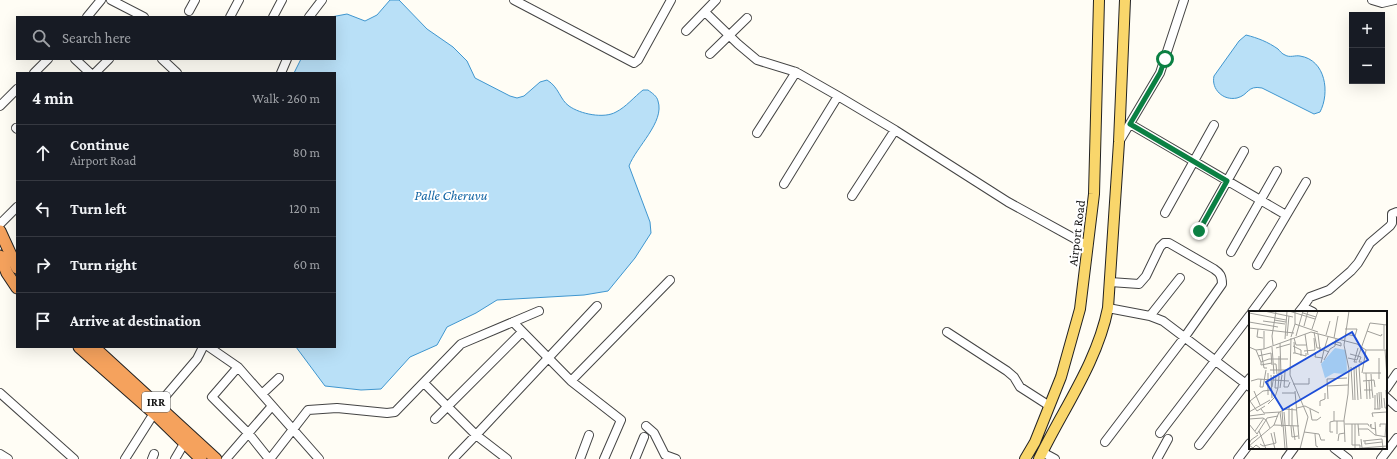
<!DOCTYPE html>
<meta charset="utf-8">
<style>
body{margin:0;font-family:"Crimson Pro",serif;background:#242831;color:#f1f3f6}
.controls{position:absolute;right:12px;top:12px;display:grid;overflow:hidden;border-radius:0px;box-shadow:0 4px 16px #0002}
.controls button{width:36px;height:36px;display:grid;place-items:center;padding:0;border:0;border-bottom:1px solid #363941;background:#171b24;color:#f1f3f6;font:20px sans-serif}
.stop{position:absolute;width:12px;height:12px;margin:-9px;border:3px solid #0b8043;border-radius:50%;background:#fff}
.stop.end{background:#0b8043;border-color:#fff;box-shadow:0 1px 4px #0008}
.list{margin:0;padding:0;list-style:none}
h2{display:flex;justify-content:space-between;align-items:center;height:52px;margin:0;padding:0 16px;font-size:17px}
h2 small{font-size:13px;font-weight:400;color:#9ea1a6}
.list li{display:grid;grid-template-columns:26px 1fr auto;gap:12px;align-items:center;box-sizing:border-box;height:56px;padding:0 16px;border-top:1px solid #363941}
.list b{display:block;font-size:15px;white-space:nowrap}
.list p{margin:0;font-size:13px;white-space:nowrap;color:#9ea1a6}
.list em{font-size:13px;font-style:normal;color:#9ea1a6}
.icon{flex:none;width:22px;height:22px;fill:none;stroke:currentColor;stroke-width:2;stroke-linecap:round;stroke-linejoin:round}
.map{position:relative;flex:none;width:1397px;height:459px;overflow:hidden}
.search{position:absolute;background:#171b24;box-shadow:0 4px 16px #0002;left:16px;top:16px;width:320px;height:44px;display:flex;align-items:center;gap:10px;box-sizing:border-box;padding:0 14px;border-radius:0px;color:#9ea1a6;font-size:15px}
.panel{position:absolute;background:#171b24;box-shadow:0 4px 16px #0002;left:16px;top:72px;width:320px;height:276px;border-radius:0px}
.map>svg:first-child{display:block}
.water{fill:#b9e0f7;stroke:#3f96cf}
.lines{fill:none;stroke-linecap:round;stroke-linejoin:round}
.minor-casing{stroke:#444;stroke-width:10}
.major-casing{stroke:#222;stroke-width:12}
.highway-casing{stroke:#222;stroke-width:13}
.minor{stroke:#fff;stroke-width:8}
.major{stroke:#f9d66b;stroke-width:10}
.highway{stroke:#f5a25d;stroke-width:11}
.route{stroke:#0b8043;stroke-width:5}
.labels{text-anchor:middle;stroke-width:4;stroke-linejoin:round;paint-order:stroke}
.shield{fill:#fff;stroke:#585858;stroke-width:1}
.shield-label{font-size:12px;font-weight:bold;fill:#111}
.street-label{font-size:13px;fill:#111;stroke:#fff}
.water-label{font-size:14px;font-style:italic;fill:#1768a6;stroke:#fff}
.inset-road{fill:none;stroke:#a09f9a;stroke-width:1}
.view{fill:#1d4ed8;fill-opacity:0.15;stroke:#1d4ed8;stroke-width:2}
.inset-edge{fill:none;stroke:#111;stroke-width:2}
</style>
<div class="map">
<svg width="1397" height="459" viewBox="0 0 1397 459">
<rect width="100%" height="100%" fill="#fffdf5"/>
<!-- water -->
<path class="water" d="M390 0H399L427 29 453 47 467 61 475 78 510 96 517 98 524 96 540 82 547 80C559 87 560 100 569 106 580 114 604 119 616 112 626 107 634 97 643 90H648C652 93 657 96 658 101 665 122 636 147 629 166L650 222 651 233 635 258 608 291 584 295 497 300 476 313 447 327 437 345 410 357 381 389 361 390 325 386 296 347H335V73H294L301 59H335V17H331L347 14 365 21 377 15Z
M1246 35C1258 38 1268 42 1278 49 1280 51 1282 54 1285 55 1290 58 1295 55 1300 56 1326 60 1330 93 1320 112L1314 114 1262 88C1247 85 1249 95 1237 98 1223 101 1211 89 1214 76L1239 41Z"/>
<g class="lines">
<!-- minor casing -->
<g class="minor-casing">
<path id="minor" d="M111 0 144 17
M514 0 634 63 638 60 671 0
M1372 0 1382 3 1395 0
M189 11 195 0
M705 12 738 44 757 60 796 72 838 96
M87 17 101 0
M230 17 239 0
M273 17 282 0
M309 17 322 0
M686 31 716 0
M710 54 747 18
M75 59 90 73
M162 59 177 73
M34 73 48 59
M95 73 109 59
M281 73 287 59
M0 106 17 89
M1130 124 1286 215
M16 128 17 129
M757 133 796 72
M1119 142 1160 73 1184 0
M784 184 838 96 895 130
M852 196 895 130 1008 202 1088 246
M1165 213 1214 125
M0 224 17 207
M1199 231 1244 151
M1231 252 1277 171
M1257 265 1306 182
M1303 307 1310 297 1329 290 1351 271 1358 263 1370 243 1390 226 1392 223V214L1397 212
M1108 308 1150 316 1163 321 1250 387
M1252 312 1272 285
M1299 312 1303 307 1313 312
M1150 316 1180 278
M513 322 571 381 621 420 604 459
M947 332 1007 371 1014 377 1020 387 1048 405
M209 347 238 367
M571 381 670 280
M424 383 476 435 597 306
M1386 389 1397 373
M0 393 74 459
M262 394 279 378
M1386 397 1397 407
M435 419 522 332
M646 426 654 433 665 455 676 459
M1160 433 1250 315
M1105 442 1184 338 1222 284C1222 276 1220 273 1214 269L1169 243H1164L1160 247 1146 276 1139 284 1110 282
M1199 445 1250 378
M1334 448 1348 459
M1042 452 1055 459
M0 454 8 459
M125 459 163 399 197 359 203 347
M152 459 154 454
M175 459 185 442
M226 459 272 406
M269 459 249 434 212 397 238 367 319 459
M270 459 308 410 337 408 387 413 395 412 461 344 539 311
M453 459 476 435 507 459
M580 459 589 435
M635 459 644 437
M1157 459 1168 439
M1238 459 1250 443
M1286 459 1294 448
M1381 459 1397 438"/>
</g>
<!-- major casing -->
<g class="major-casing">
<path id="major" d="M1025 459 1035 442 1061 377 1080 309 1094 194 1099 0
M1039 459C1063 409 1097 363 1108 308L1119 142 1125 0"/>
</g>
<!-- highway casing -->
<g class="highway-casing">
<path id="highway" d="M0 231 17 268
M0 256 7 273 17 288
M79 347 155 414 201 459
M94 347 216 459"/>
</g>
<!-- minor -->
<use href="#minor" class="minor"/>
<!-- major -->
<use href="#major" class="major"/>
<!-- highway -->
<use href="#highway" class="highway"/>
</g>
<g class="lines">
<!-- route -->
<path class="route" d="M1165 59 1160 73 1130 124 1227 181 1199 231"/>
</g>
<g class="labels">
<!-- shield labels -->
<rect class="shield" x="142" y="392" width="28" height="20" rx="3"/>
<g class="shield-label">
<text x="156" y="406">IRR</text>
</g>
<!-- street labels -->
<g class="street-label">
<text transform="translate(1076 233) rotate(-83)" y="5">Airport Road</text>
</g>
<!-- water labels -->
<g class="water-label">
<text x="451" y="200">Palle Cheruvu</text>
</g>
</g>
<!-- overview -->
<g transform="translate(1249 311)">
<rect width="138" height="138" fill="#fffdf5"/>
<path d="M86 37 97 39 98 60 95 63 85 62 76 67 72 53Z" fill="#b9e0f7"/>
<path class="inset-road" d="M15 0 44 6M40 0 66 8M46 0V13L69 21M0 2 37 9M54 2 67 6M25 9 37 11M14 10 36 13M0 11 29 16M135 14V38M55 15 59 0M0 17 45 22M9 18 8 26 14 27M63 18 69 0M15 20V38M118 20 132 25 133 23M65 21 68 37H72M56 23 59 44M69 23 71 39H75L79 26M96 23 106 25 108 18H96M77 24 81 10M38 25 40 5M47 25 54 0M42 26 46 13M42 27 41 64 59 106 51 138M45 27 47 34H57M85 27 89 5M36 28 38 0M31 32 32 64M83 32 92 35V32L87 31M24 34 23 25 27 0M44 35 52 39V45M0 36 7 39 15 38 62 21 108 33 117 39H138M23 36 25 63M27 37 41 33M7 39 12 51 20 48H39M12 39 15 57H18M136 39 138 66M55 40 66 39 65 27M67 41 66 46 74 47M44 42H46L45 31M46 42 57 45V42M101 43 112 46 110 51H113M9 45 22 42 23 54M30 45V59H39M99 47 108 49 121 12 138 14M75 49 81 38 86 35 87 28M12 51V54L23 52M108 51H105L109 37M72 52 75 39 80 41M25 53H27L28 63M107 55 109 89M110 55 112 88M102 56 104 89M105 56 106 89M21 59H30V64M36 61 35 76H39L41 71M113 62 117 39M114 62H117L118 88M117 62H132M122 63 123 79M22 64 23 87M27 64 26 77H29L30 65M12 68 11 76H14L17 59M130 68V47M2 70 9 68 40 70M114 70 125 69 126 76M120 70 121 88M44 73H60V67M78 75 99 74M23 76 25 64M31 77 33 64M115 79H123L124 87M137 79 138 97M5 80 11 94M46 80 50 128M132 81 133 97M33 82H46M128 82 129 98M19 84V62M126 84V98M135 87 136 97H138M79 88 78 68 98 67M19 93 26 86 29 77M16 95 8 100 1 90 14 80 22 79M71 95V90L76 88V82M40 96V115M48 97 56 95 70 102M12 98 15 102 31 101 35 98 48 99M61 98 63 109H68L72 106M125 98H131L130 81M33 100 36 138M85 100V110H95M0 101 21 89M31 101 33 116M35 101 38 138M0 105 16 103M124 106 123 102 138 101M0 108 14 107 17 109 8 123M88 110V123M126 111 127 124M0 113 8 123M96 113H119L120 115M103 113V134H111V138M109 113 110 125M25 114 50 115M42 115 43 126 49 125M43 115V97M44 115 46 129M121 116 122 113V117L127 118M131 116V113H137L136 126M21 117 17 109 18 107 29 105M109 118H119L126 124 138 126M6 120 15 107M10 120 17 138M55 121 70 123 72 129H76M84 121H81V111L85 110M22 122 26 138M66 123 67 135 69 136M112 128 113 137 138 135M89 130 90 123 96 122M114 130 133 128 134 138M116 130V133L133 131M96 131 95 109 99 83 100 58 95 34 100 0M0 133 2 129 9 124M11 133 14 135 27 132 25 121M0 134 4 137 7 134 11 137M0 135 25 114 30 101M106 138V113"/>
<path class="view" d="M103 21 119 49 34 99 17 71Z"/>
<rect width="138" height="138" class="inset-edge"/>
</g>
</svg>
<div class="controls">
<button>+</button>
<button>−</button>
</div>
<div class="stop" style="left:1165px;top:59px"></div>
<div class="stop end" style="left:1199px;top:231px"></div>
<div class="search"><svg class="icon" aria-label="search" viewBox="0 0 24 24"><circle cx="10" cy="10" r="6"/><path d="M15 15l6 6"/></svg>Search here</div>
<section class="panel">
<h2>4 min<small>Walk · 260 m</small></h2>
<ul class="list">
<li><svg class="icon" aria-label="ahead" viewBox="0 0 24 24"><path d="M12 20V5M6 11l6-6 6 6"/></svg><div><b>Continue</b><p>Airport Road</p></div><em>80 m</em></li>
<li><svg class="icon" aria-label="left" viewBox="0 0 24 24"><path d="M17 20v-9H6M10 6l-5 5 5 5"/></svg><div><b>Turn left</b></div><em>120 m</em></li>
<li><svg class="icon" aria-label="right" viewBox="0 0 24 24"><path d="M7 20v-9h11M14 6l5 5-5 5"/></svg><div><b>Turn right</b></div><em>60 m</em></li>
<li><svg class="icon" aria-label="arrive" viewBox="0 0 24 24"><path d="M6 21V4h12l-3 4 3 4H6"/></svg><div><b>Arrive at destination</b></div></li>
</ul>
</section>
</div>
